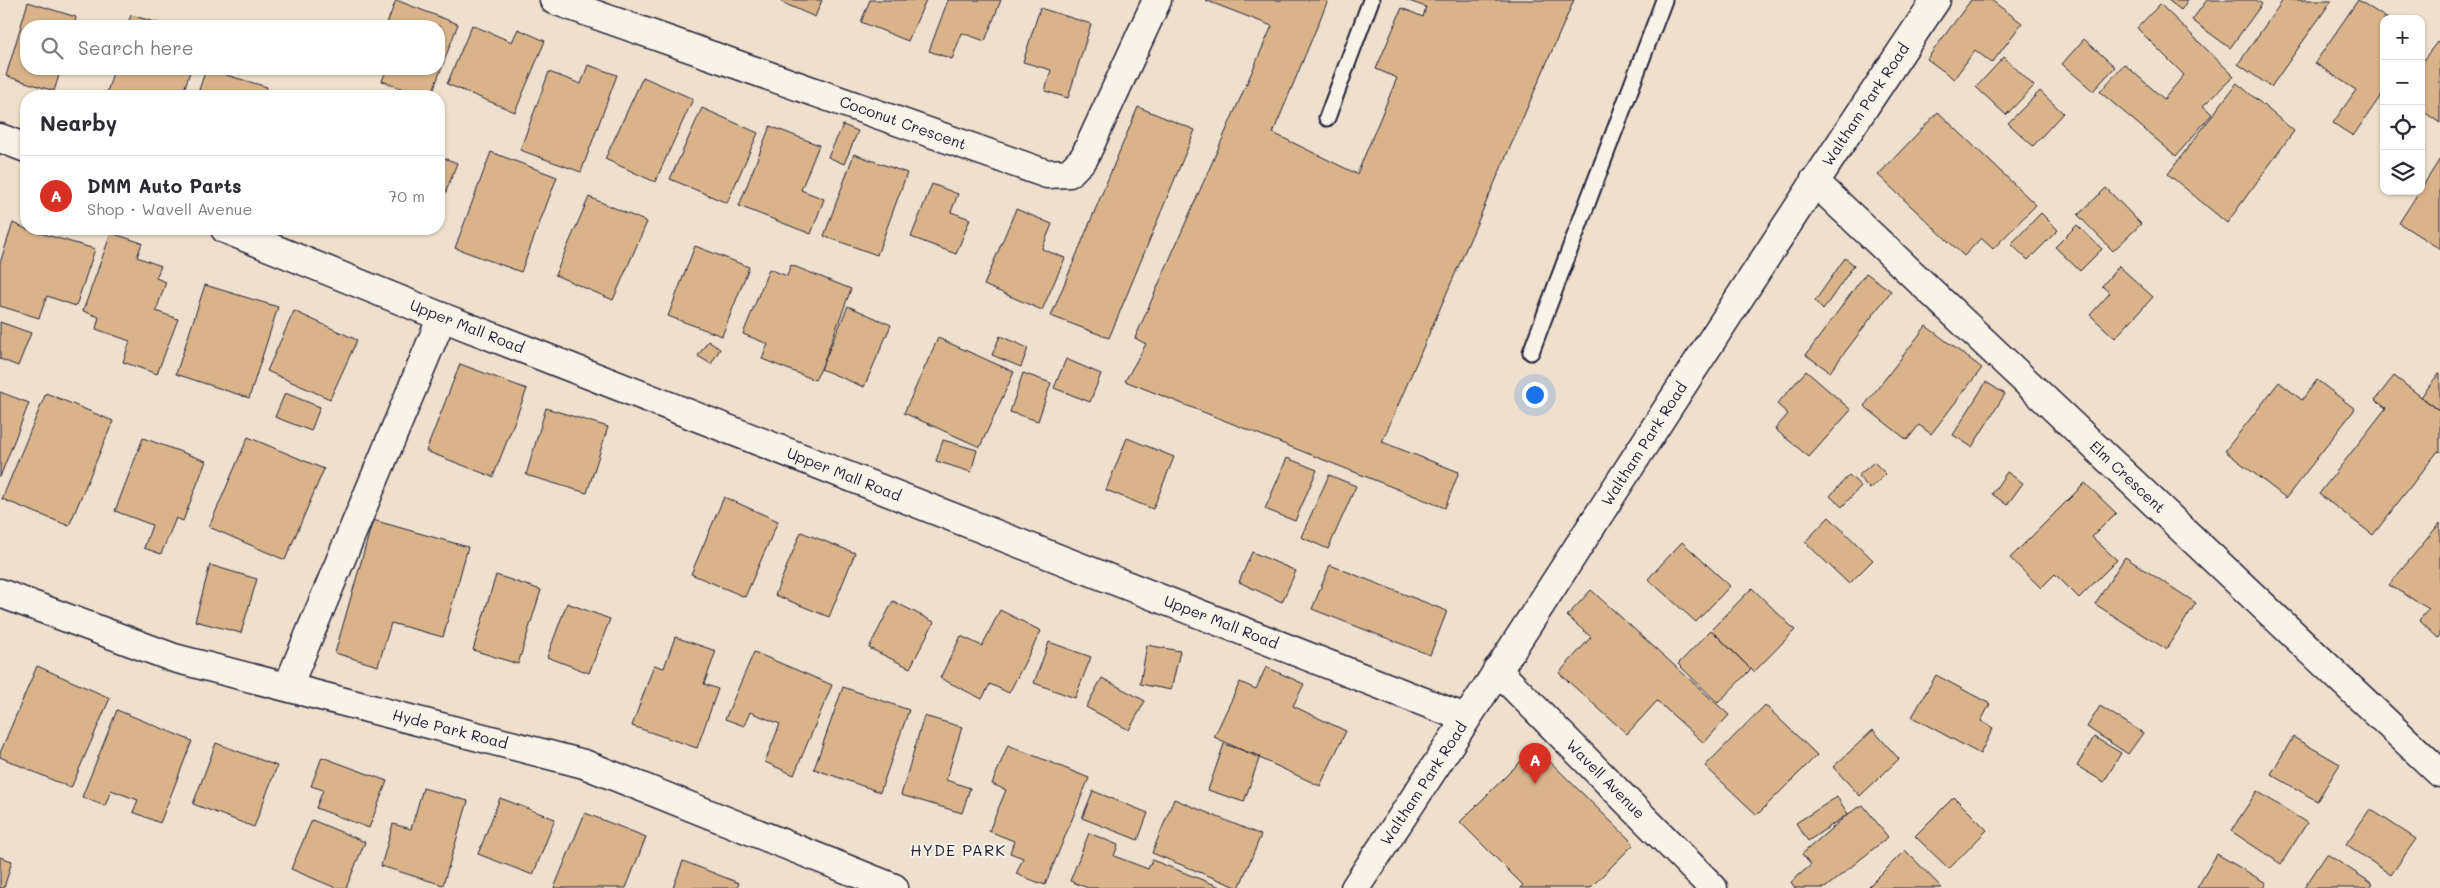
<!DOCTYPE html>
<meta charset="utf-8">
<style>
body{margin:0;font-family:Mali,sans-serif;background:#f2f2f3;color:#2b2b33}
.controls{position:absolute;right:15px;top:15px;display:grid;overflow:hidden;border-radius:10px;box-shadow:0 1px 4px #0004}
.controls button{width:45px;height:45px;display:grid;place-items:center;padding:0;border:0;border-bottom:1px solid #e1e1e2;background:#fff;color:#2b2b33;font:25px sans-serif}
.you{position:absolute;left:1534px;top:394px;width:18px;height:18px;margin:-12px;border:4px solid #fff;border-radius:50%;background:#1a73e8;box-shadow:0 0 0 8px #1a73e833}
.badge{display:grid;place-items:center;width:32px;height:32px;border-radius:50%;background:#d93025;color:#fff;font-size:16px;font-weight:700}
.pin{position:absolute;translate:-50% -41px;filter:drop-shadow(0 1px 2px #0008)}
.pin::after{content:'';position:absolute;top:26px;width:18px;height:15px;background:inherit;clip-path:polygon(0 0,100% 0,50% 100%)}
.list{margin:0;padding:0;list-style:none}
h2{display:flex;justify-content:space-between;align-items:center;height:65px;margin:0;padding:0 20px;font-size:21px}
h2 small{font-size:16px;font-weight:400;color:#7c7c81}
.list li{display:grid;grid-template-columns:32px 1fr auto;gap:15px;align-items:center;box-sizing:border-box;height:80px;padding:0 20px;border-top:1px solid #e1e1e2}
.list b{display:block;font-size:19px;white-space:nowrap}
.list p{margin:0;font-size:16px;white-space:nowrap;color:#7c7c81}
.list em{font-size:16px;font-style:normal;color:#7c7c81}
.icon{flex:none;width:28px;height:28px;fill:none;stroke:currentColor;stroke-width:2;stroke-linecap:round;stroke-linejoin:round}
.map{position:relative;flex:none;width:2440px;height:888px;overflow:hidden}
.search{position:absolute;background:#fff;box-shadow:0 1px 4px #0004;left:20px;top:20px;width:425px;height:55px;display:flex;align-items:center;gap:12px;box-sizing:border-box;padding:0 18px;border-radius:20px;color:#7c7c81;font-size:19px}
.panel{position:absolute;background:#fff;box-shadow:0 1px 4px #0004;left:20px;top:90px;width:425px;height:145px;border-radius:20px}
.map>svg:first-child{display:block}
.building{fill:#d9b48a;stroke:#22223b}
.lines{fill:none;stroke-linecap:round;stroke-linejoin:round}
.lane-casing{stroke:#22223b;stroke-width:19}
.street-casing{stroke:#22223b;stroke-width:31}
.secondary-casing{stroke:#22223b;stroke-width:31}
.lane{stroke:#f7f3e8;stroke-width:15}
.street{stroke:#f7f3e8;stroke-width:28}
.secondary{stroke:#f7f3e8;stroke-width:28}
.labels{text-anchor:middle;stroke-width:4;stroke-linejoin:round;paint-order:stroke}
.street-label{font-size:15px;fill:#22223b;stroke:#f7f3e8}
.neighbourhood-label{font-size:16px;letter-spacing:1px;fill:#22223b;stroke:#f7f3e8}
</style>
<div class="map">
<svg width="2440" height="888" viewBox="0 0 2440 888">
<rect width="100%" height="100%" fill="#eee0cc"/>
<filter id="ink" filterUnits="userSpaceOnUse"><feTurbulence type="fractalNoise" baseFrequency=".02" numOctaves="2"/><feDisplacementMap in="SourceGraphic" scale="10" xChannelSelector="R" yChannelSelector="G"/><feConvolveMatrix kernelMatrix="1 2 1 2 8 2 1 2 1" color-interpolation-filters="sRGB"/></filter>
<g filter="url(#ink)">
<!-- building -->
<path class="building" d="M396 0 458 24 431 96H422L382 81 387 69H439V26H386Z
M782 0H822L815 17 781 2Z
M870 0H926L908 41 861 22Z
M948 0H1001L985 41 962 33 952 59 929 51Z
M1205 0H1328L1273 133 1357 174 1397 78 1376 69 1402 8 1423 17 1426 7 1406 0H1574L1382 442 1459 472 1445 508 1125 381 1146 344 1135 338 1272 26Z
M1971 0H1991L2022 23 1992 63 1975 50 1954 79 1927 59Z
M2168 0H2188L2181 10Z
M2207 0H2256L2262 4 2230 48 2192 20Z
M2283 0H2332L2271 87 2238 64Z
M2358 0 2388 19H2384V91L2353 136 2333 123 2356 90 2315 63Z
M28 2 76 17 74 26H26V69H61L54 91 6 76Z
M2160 4 2234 76 2203 106 2212 114 2176 156 2100 92 2124 64 2164 99 2184 75 2137 28Z
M1040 8 1091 24 1068 98 1045 91 1051 70 1023 62Z
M131 15 168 26H127Z
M472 25 512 42 518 29 545 41 515 112 447 84Z
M2084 39 2115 67 2093 91 2062 64Z
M2437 42 2440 44V123L2421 110V63Z
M2004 57 2034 86 2006 115 1976 87Z
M588 65 617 75 581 172 520 150 549 72 581 84Z
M114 69H191L182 96H106Z
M206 69 267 87 264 96H197Z
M643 77 693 99 655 182 605 159Z
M2237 83 2294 131 2227 223 2168 174Z
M2040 91 2063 113 2033 146 2008 123Z
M1138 107 1195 130 1109 338 1051 316Z
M702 108 758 133 727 203 670 179Z
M1938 112 2036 205 1993 249 1981 238 1964 256 1878 175Z
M843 125 858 131 844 164 828 157Z
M770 126 819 145 801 190 824 199 811 234 739 206Z
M491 152 557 177 521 272 455 248Z
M854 154 907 173 877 255 824 236Z
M439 156 457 163 439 210Z
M2440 159V249L2399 223Z
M932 184 958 194 951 212 970 219 956 254 911 237Z
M2106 188 2141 224 2113 251 2078 215Z
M589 197 647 222 613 300 555 275Z
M1016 209 1052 224 1042 249 1065 258 1042 310 984 285Z
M2041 213 2058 230 2028 260 2011 244Z
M13 223 26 229 95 249 76 306 47 296 39 318 0 306V263Z
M2077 225 2102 249 2080 271 2055 247Z
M111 233 142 243 137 257 161 266 156 278 166 282 156 311 178 319 157 374 123 362 130 341 96 329 99 317 83 311Z
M695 246 749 267 722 336 668 316Z
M1845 258 1854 265 1823 310 1815 301Z
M791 265 851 289 821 369 815 380 762 359 768 344 743 334 769 269 787 276Z
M2119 266 2153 297 2115 338 2090 315 2110 293 2102 286Z
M1866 273 1891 291 1830 372 1806 355Z
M205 285 278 307 249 398 176 374Z
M848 306 891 325 864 387 821 369Z
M294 311 357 340 330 399 267 371Z
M0 322 31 333 18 366 0 359Z
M1926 326 1982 368 1931 434 1919 425 1907 440 1864 406Z
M1000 336 1028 348 1021 367 992 355Z
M938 338 1014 372 980 447 904 413Z
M708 341 720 349 711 364 698 356Z
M1066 359 1101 374 1090 402 1054 388Z
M460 364 527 389 493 477 426 451Z
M1806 371 1851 410 1809 457 1775 429 1788 414 1777 404Z
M1023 373 1051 383 1038 421 1010 412Z
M2439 373H2440V411L2421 397Z
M2394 376 2440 411V452L2438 451 2373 535 2319 494 2386 408 2375 400Z
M2317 380 2355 409 2286 498 2225 451 2279 382 2302 400Z
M1986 382 2005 394 1972 447 1953 435Z
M0 392 29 403 0 477Z
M46 393 113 421 69 526 2 499Z
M285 393 320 407 311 431 275 417Z
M546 408 608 427 587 493 526 475Z
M248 437 324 469 285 560 209 527Z
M143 438 206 461 183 521 176 518 161 554 144 548 152 525 115 511Z
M1127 438 1174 457 1153 509 1106 490Z
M943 440 977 450 971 472 936 461Z
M1287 458 1317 470 1295 521 1265 509Z
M1874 462 1886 474 1870 489 1858 476Z
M2007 472 2023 483 2007 505 1992 494Z
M1329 475 1356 486 1328 549 1301 537Z
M1849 475 1861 486 1842 507 1830 496Z
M2085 483 2116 513 2092 537 2117 560 2079 598 2055 574 2041 588 2010 558Z
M724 497 778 521 745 597 691 574Z
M1829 517 1873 560 1849 584 1805 542Z
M373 520 468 547 443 637 391 623 378 666 335 653Z
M2440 523V634L2438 638 2419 620 2429 609 2389 585Z
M801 532 855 553 829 617 775 595Z
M1682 542 1730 586 1696 622 1648 579Z
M1252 552 1296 571 1282 602 1239 582Z
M2125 557 2196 603 2166 649 2095 604Z
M210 565 257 579 241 633 195 621Z
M1330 565 1447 611 1430 655 1312 609Z
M496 575 541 590 518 664 473 650Z
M1752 588 1795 630 1754 672 1711 630Z
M1591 590 1729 715 1704 743 1657 701 1627 734 1559 673 1591 637 1567 616Z
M893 601 934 622 910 668 869 648Z
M567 603 610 619 589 673 547 657Z
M1000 610 1041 631 1009 693 990 684 982 699 940 678 961 636 982 646Z
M1711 630 1751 669 1718 703 1678 664Z
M675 637 716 651 704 684 718 689 697 748 632 726 654 665 664 668Z
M1049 642 1091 657 1075 698 1034 683Z
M1147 645 1180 651 1171 690 1140 684Z
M754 652 832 685 794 775 765 762 780 724 750 712 744 726 725 719Z
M37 666 110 698 71 788 0 757V753Z
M1266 667 1304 684 1293 706 1346 731 1320 786 1214 737 1240 682 1256 689Z
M1936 675 1990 704 1981 721 1993 728 1980 754 1912 717Z
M1102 678 1145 701 1129 730 1086 707Z
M843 687 909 710 880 792 814 769Z
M1765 705 1817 755 1757 815 1705 766Z
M2100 706 2143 733 2128 754 2087 727Z
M117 710 192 741 160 823 133 812 138 800 111 790 105 806 82 797Z
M924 716 962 727 946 780 970 788 962 813 901 795Z
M1873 730 1899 759 1860 796 1833 767Z
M2094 737 2121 753 2104 782 2077 766Z
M2293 737 2340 764 2317 801 2271 774Z
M216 743 277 766 254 827 193 804Z
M1224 744 1260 756 1244 802 1208 790Z
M1008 745 1089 778 1045 885 1016 874 1023 858 1010 853 1014 841 989 831 1006 790 992 784Z
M1535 747 1634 844 1590 888H1520L1523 885 1460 822Z
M322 757 387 781 369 828 316 808 323 790 311 786Z
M423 788 468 801 443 885 381 866 393 824 411 829Z
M1093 791 1148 813 1138 840 1082 818Z
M2257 791 2307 823 2281 864 2231 831Z
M1837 797 1848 814 1808 841 1796 823Z
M1954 797 1987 830 1949 869 1915 836Z
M500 798 555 819 533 875 478 854Z
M1174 799 1261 835 1239 888 1152 853Z
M1863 805 1888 837 1825 888H1795L1791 882 1811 865 1802 854 1848 814Z
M2370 809 2416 839 2391 875 2346 844Z
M585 813 646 837 626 888H554Z
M312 820 365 842 346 888H336L291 869Z
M1089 833 1118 845 1114 856 1148 869 1152 860 1223 888H1088L1070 881Z
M1905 850 1942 888H1867Z
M2217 854 2266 883 2263 888H2197Z
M2327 854 2373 884 2370 888H2304Z
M0 857 12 861 4 888H0Z
M683 861 739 883 737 888H673Z"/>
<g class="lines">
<!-- lane casing -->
<g class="lane-casing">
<path id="lane" d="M1327 118 1371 0
M1531 352 1664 0"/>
</g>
<!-- street casing -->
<g class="street-casing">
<g id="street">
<path id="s1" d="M554 0 1047 174 1069 173 1084 158 1157 0"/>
<path d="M0 138 26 148"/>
<path id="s2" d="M1814 181 2440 773"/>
<path id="s3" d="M225 229 442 317 1465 718"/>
<path id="s4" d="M0 593 174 658 584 764 894 888"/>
<path id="s5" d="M1497 670 1713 888"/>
<path d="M288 686 442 317"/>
</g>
</g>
<!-- secondary casing -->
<g class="secondary-casing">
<g id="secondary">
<path id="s6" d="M1355 888C1551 594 1738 293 1936 0"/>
</g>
</g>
<!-- lane -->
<use href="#lane" class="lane"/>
<!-- street -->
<use href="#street" class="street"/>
<!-- secondary -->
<use href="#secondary" class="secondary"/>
</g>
</g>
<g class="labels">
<!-- street labels -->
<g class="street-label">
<text dy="5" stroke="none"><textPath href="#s6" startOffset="935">Waltham Park Road</textPath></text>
<text dy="5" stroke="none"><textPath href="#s1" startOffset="370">Coconut Crescent</textPath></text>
<text dy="5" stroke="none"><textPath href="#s3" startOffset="261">Upper Mall Road</textPath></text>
<text dy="5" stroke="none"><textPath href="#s6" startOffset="530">Waltham Park Road</textPath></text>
<text dy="5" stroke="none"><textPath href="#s3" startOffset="666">Upper Mall Road</textPath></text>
<text dy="5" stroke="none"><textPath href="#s2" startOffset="431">Elm Crescent</textPath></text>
<text dy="5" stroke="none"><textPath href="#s3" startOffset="1071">Upper Mall Road</textPath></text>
<text dy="5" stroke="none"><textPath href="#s4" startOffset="471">Hyde Park Road</textPath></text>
<text dy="5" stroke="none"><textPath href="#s5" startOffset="154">Wavell Avenue</textPath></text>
<text dy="5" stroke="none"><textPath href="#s6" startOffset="125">Waltham Park Road</textPath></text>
</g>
<!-- neighbourhood labels -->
<g class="neighbourhood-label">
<text x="958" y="856">HYDE PARK</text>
</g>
</g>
</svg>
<div class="controls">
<button>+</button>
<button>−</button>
<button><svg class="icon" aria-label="locate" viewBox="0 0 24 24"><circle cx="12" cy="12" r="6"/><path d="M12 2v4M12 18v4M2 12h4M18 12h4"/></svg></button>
<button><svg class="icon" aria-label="layers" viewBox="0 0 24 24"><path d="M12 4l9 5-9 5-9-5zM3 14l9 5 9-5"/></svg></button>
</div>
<div class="you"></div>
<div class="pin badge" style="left:1535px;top:784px">A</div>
<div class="search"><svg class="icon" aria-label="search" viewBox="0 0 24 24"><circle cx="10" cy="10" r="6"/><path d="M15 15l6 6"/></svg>Search here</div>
<section class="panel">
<h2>Nearby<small></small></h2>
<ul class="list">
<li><span class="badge">A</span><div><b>DMM Auto Parts</b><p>Shop · Wavell Avenue</p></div><em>70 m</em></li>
</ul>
</section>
</div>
